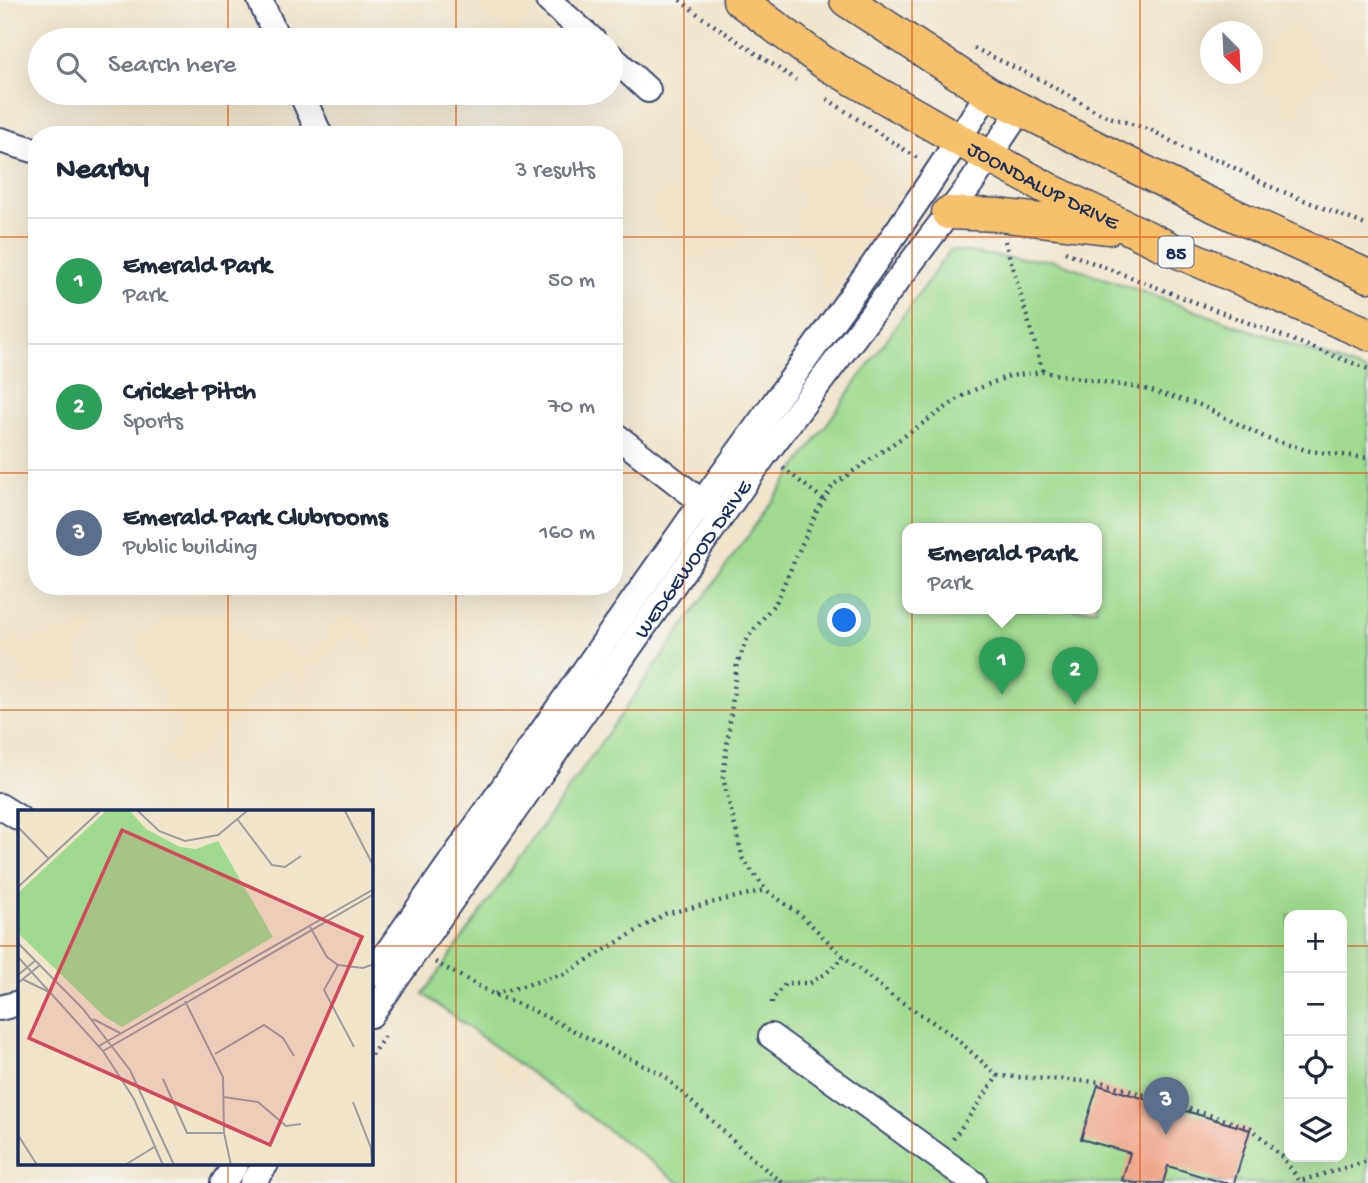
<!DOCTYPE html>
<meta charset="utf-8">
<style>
body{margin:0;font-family:"Gochi Hand",sans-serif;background:#f6f6f7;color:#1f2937}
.controls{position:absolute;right:21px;bottom:21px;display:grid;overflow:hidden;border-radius:14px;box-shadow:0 7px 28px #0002}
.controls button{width:63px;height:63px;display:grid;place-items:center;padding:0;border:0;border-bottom:2px solid #e0e1e3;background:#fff;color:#1f2937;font:35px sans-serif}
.compass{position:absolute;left:1200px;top:21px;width:63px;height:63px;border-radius:50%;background:#fff;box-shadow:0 7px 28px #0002;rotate:156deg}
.you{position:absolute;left:845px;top:621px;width:24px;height:24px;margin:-18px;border:5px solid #fff;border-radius:50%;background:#1a73e8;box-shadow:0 0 0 10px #1a73e833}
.badge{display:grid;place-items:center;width:46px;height:46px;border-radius:50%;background:#ea580c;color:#fff;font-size:23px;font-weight:700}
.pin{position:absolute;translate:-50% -58px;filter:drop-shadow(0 2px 4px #0008)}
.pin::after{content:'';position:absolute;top:37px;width:24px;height:21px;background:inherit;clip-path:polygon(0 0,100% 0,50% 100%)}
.popup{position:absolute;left:902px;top:523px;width:200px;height:91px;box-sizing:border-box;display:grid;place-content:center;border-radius:14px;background:#fff;filter:drop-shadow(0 2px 5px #0005);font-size:23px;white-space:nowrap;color:#747a83}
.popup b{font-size:26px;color:#1f2937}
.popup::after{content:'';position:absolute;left:50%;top:100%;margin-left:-14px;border:14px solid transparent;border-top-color:#fff}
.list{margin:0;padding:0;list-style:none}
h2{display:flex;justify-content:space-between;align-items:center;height:91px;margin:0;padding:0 28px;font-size:30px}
h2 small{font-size:23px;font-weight:400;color:#747a83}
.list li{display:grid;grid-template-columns:46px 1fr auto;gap:21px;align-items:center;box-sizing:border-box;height:126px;padding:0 28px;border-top:2px solid #e0e1e3}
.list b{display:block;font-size:26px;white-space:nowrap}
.list p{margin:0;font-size:23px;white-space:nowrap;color:#747a83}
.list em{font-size:23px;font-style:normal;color:#747a83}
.icon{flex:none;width:38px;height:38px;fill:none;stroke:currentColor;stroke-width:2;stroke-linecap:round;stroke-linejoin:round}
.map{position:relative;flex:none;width:1368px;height:1183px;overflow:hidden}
.search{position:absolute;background:#fff;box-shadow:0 7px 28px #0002;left:28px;top:28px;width:595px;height:77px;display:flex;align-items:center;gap:18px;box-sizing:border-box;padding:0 24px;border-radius:38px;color:#747a83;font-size:26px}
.panel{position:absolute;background:#fff;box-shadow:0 7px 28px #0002;left:28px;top:126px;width:595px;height:469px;border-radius:28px}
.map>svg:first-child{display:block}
.green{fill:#9fda8e;stroke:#5d8476;stroke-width:2;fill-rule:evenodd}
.building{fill:#f09f81}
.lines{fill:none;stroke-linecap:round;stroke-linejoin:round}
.minor-casing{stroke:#3b4a6e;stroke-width:28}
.major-casing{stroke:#3b4a6e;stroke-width:35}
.path{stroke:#3b4a6e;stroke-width:4.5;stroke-dasharray:2 5;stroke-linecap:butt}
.minor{stroke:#fff;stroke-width:24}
.major{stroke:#f7c06c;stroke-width:32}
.grid{fill:none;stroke:#de5710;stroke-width:2;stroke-opacity:0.55}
.labels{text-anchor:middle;stroke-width:7;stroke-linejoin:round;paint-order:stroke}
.shield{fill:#f6f6f2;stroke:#5d6b8a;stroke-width:2}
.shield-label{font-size:19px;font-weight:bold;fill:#1b2f5e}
.street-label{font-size:21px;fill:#1b2f5e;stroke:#f6f6f2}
.inset-road{fill:none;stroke:#9b9c9f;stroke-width:2}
.view{fill:#d1495b;fill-opacity:0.15;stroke:#d1495b;stroke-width:3.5}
.inset-edge{fill:none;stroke:#1b2f5e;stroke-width:3.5}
</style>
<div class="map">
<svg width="1368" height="1183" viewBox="0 0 1368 1183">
<rect width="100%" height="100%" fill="#f6f6f2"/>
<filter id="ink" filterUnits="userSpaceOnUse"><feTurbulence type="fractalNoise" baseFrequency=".0143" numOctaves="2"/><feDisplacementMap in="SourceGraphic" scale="14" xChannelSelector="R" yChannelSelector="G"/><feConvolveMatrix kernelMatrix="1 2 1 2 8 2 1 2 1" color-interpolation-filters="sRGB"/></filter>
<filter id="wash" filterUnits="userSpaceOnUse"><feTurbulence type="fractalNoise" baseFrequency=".00686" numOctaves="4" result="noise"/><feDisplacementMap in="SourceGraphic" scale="28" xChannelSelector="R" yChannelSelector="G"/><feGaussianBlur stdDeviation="1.57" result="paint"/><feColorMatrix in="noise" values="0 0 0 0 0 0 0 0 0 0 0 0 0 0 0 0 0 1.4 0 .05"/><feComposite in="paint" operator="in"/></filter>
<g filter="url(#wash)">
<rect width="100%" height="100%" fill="#f0e4cb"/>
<!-- green -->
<path class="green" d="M950 250 1011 258 1053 260 1368 372V1183H680L423 994ZM908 529H1096V609H908ZM1289 915H1342V1157H1289Z"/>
<g id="blocks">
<!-- building -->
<path class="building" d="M1098 1085 1250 1130 1234 1183H1224L1168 1166 1163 1183H1133L1122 1180 1130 1153 1081 1139Z"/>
</g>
</g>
<g filter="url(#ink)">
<use href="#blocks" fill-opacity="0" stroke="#3b4a6e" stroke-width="2"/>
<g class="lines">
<!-- minor casing -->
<g class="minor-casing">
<g id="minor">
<path d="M260 0 278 40"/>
<path d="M548 0 593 40"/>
<path d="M611 56 648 90"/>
<path d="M301 93 320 135"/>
<path d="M0 140 37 151"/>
<path d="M614 434 716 513"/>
<path d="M0 806 19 818"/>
<path d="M371 975C483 818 592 658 703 501 800 366 900 234 988 93"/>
<path d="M0 1008 19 1003"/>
<path id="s1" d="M371 1015 764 456 970 185 1021 109"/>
<path d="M771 1036 974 1183"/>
<path d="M223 1183 236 1164"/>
<path d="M252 1183 266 1164"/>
</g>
</g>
<!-- major casing -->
<g class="major-casing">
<g id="major">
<path id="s2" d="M739 0 823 62 959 140 1054 192 1176 251 1368 334"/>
<path d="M846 0 988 93 1199 199 1368 276"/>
<path d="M948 213 998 215 1109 228"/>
</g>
</g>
<!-- path -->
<path class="path" d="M680 0 700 16 796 80
M974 48 1045 82 1103 115 1151 130 1187 150 1223 162 1269 186 1368 226
M827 99 920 160
M1005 241 1043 372
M1065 252 1368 369
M783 468 824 500
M435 962 493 994 528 1008 663 1075 754 1160 783 1183
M495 994 564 974 665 914 765 890
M772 1003V1000L786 983H810L824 975 844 957
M371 1055 385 1036
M998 1076 951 1034 891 995 844 957 802 916 766 890 743 859 723 778 737 664 748 637 776 602 816 513 833 485 967 393 1009 376 1043 372 1145 389 1200 405 1268 439 1310 451 1368 458
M953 1139 998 1076 1102 1082 1251 1128 1282 1157 1300 1181 1368 1161"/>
<!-- minor -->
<use href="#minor" class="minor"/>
<!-- major -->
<use href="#major" class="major"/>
</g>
</g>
<!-- grid -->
<path class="grid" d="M228 0V40M456 0V40M684 0V1183M912 0V1183M1140 0V1183M228 93V135M456 93V135M0 237H37M614 237H1368M0 473H37M614 473H1368M228 586V812M456 586V1183M0 710H1368M0 946H19M371 946H1289M1342 946H1368M228 1164V1183"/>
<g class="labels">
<!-- shield labels -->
<rect class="shield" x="1158.5" y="236.5" width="35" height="31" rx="5"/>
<g class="shield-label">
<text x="1176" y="259">85</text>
</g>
<!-- street labels -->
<g class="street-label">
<text dy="7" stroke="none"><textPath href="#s2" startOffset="357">JOONDALUP DRIVE</textPath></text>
<text dy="7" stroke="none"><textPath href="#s1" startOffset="558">WEDGEWOOD DRIVE</textPath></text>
</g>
</g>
<!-- overview -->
<g transform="translate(18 810)">
<rect width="355" height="355" fill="#f0e4cb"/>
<path d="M88 1H112L128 19 162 37 178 39 200 31 255 127 104 217 87 207 0 123V83Z" fill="#9fda8e"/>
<path class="inset-road" d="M120 1 141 21 167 31 200 25 229 1M327 1 356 57M220 10 254 55 267 57 283 46M0 17 30 48M0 77 82 1M292 117 309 147 320 155 345 158 356 154M0 133 65 199 112 260 156 355M0 147 85 241 116 289 145 355M320 155 306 180 336 237M0 165 18 150M4 169 31 182M0 173 22 155M167 191 205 267 206 323 213 355M75 209 102 223M81 236 356 79M85 241 356 84M197 244 246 215 265 228 276 246M145 269 169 323H206M206 287 240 292 268 316 283 314M335 292 353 338 354 355M0 325 19 355M107 355 138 336"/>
<path class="view" d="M104 20 344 127 252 335 11 228Z"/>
<rect width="355" height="355" class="inset-edge"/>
</g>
</svg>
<div class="controls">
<button>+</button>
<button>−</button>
<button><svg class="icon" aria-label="locate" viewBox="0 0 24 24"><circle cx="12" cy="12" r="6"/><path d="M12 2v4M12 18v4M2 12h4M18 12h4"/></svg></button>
<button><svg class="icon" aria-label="layers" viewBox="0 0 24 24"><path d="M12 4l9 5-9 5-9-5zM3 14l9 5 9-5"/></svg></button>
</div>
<svg class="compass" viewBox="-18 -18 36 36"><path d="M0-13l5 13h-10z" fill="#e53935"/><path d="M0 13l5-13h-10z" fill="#747a83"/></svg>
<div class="you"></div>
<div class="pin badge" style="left:1002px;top:695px;background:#2e9e5b">1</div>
<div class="popup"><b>Emerald Park</b>Park</div>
<div class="pin badge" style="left:1075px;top:705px;background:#2e9e5b">2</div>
<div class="pin badge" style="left:1166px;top:1135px;background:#5c6f8a">3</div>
<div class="search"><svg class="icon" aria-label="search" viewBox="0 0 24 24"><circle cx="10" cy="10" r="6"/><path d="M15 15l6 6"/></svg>Search here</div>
<section class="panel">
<h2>Nearby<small>3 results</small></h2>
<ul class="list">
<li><span class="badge" style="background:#2e9e5b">1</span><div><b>Emerald Park</b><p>Park</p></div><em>50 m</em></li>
<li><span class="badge" style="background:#2e9e5b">2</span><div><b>Cricket Pitch</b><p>Sports</p></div><em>70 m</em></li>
<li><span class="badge" style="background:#5c6f8a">3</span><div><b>Emerald Park Clubrooms</b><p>Public building</p></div><em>160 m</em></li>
</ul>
</section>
</div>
